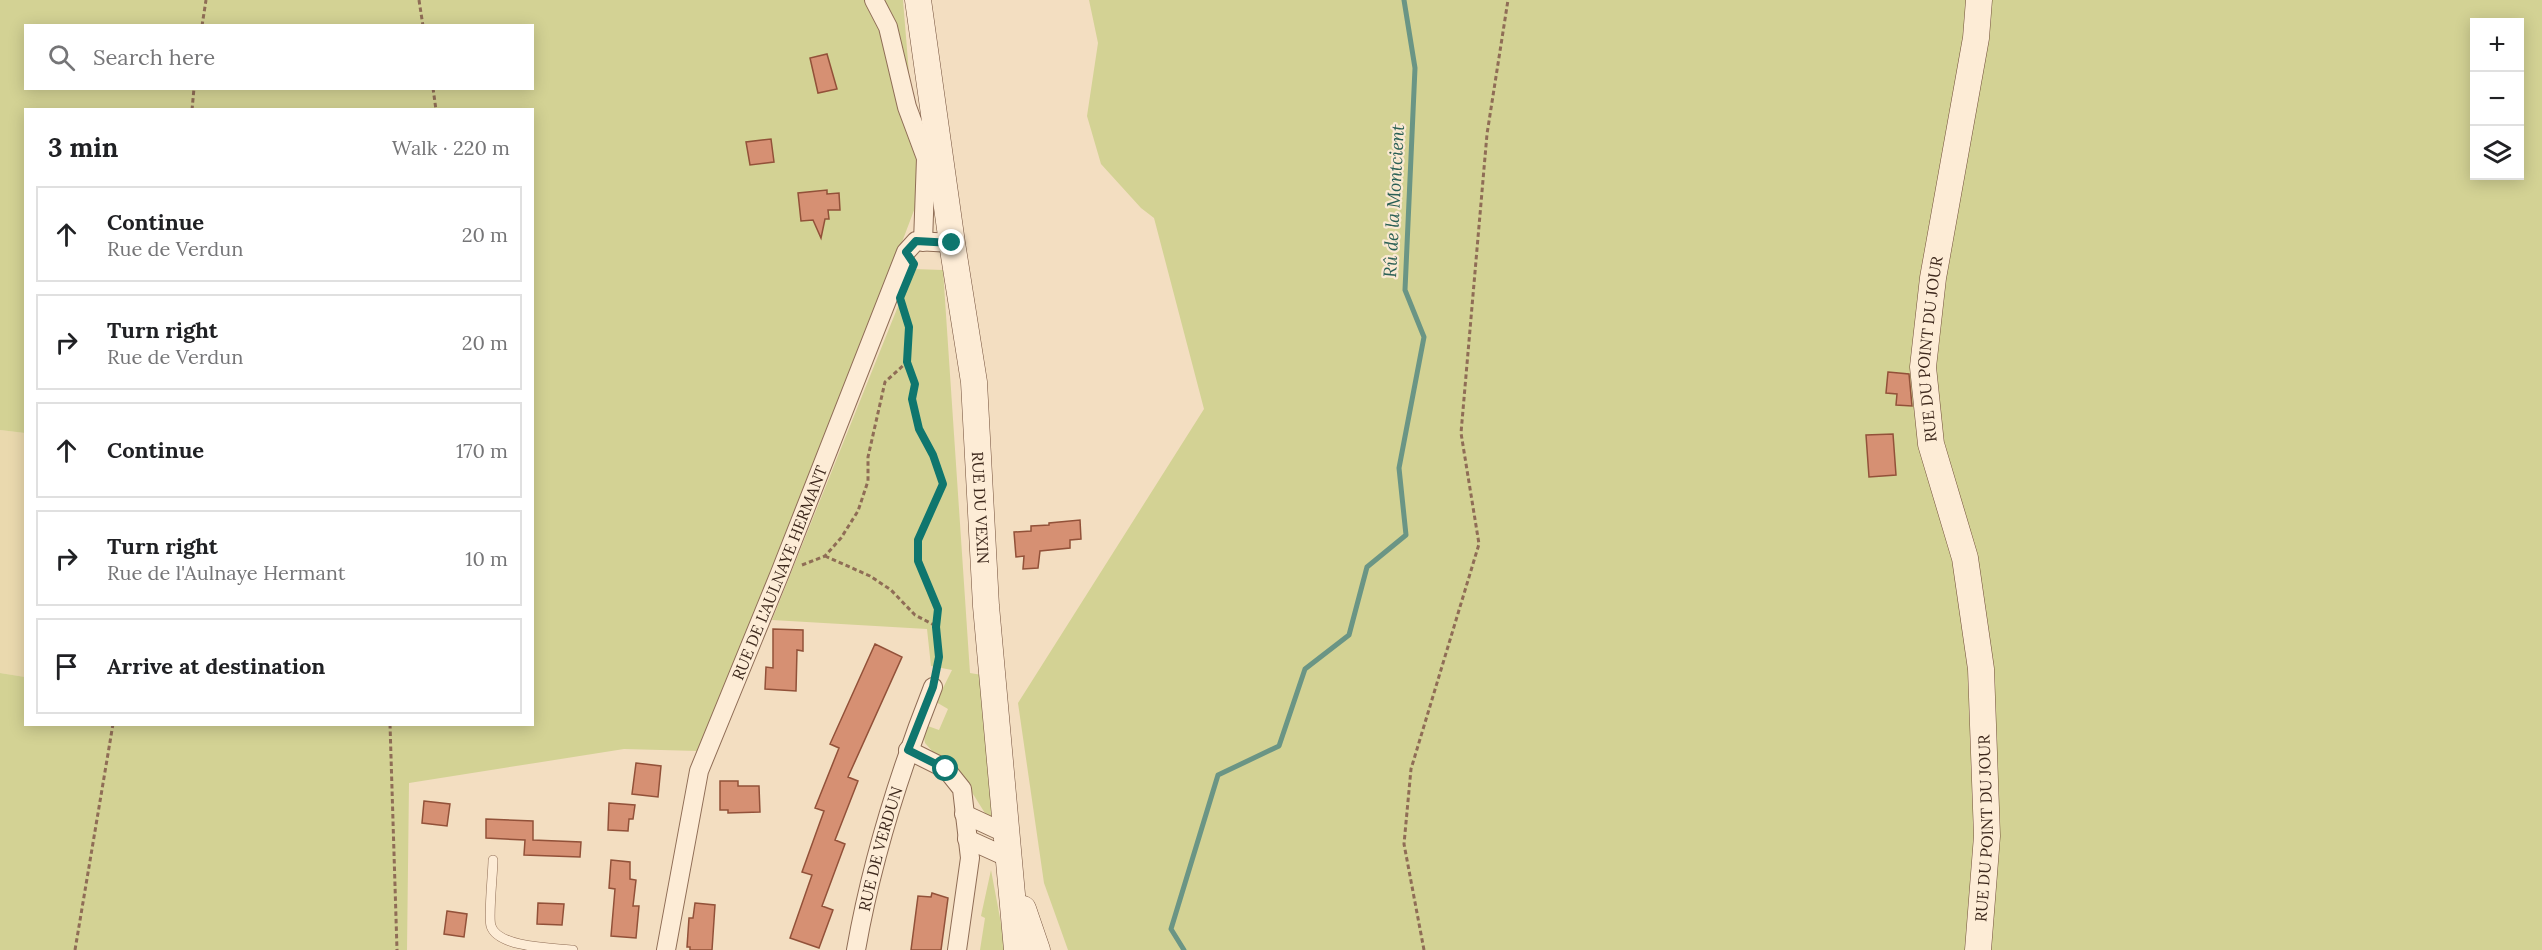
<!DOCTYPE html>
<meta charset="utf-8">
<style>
body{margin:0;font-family:Lora,serif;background:#f2f2f2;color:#202124}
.controls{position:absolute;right:18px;top:18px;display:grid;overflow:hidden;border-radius:0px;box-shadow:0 3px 15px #0003}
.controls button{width:54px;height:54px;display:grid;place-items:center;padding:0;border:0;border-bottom:2px solid #e0e0e0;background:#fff;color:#202124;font:30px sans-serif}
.stop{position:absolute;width:18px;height:18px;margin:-14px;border:4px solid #0f766e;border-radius:50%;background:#fff}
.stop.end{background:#0f766e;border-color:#fff;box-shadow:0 2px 6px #0008}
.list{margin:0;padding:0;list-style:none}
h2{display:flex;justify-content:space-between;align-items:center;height:78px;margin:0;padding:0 24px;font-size:26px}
h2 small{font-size:20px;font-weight:400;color:#757577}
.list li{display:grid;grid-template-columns:39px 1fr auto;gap:18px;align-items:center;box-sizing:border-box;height:96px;margin:0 12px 12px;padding:0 12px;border:2px solid #e0e0e0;border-radius:0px}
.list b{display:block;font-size:22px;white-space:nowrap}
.list p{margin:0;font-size:20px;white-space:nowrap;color:#757577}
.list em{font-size:20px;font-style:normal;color:#757577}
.icon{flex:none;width:33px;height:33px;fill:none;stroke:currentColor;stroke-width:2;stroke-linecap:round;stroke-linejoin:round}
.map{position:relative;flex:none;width:2542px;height:950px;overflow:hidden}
.search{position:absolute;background:#fff;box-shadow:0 3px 15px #0003;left:24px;top:24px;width:510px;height:66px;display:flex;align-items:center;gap:15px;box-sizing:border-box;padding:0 21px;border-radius:0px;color:#757577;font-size:22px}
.panel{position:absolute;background:#fff;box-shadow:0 3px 15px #0003;left:24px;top:108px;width:510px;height:618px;border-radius:0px}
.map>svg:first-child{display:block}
.farmland{fill:#ead9ae}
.green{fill:#d3d294;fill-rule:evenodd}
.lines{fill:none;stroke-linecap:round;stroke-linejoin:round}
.stream{stroke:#6a9585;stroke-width:5}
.building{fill:#d69073;stroke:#925139;stroke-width:1.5}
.lane-casing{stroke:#8f6d56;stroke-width:10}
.street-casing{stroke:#8f6d56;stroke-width:20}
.secondary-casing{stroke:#714e39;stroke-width:27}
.path{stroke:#8f6d56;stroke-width:3;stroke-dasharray:4.5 3;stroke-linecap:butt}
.lane{stroke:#fdecd6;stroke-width:9}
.street{stroke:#fdecd6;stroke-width:18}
.secondary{stroke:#fdecd6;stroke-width:26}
.route{stroke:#0f766e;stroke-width:8}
.labels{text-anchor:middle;stroke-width:4.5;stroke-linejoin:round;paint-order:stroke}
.street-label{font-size:16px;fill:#3d281c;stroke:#fae9d2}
.water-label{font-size:18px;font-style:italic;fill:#2a5f55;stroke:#fae9d2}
</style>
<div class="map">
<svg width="2542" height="950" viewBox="0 0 2542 950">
<rect width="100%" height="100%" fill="#f3dec1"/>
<!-- farmland -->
<path class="farmland" d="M0 430 25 433V677L0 673Z"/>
<!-- green -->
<path class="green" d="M0 0H903L919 197 827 441 698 751 624 749 409 783 407 950H0V673L25 677 26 724H532V110H26L25 433 0 430ZM26 26H532V88H26Z
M1089 0H2542V950H1068L1044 883 1018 703 1204 409 1154 218 1141 208 1101 164 1087 116 1098 43ZM2474 22H2520V176H2474Z
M913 269 943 270 970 673 982 675 993 819 988 818 958 770 933 752 925 743 923 731 925 725 939 730 948 709 936 702 952 670 931 666 927 629 772 620Z
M991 870 1006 950H980L985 918 981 916Z"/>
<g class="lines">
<!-- stream -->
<path class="stream" d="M1184 950 1171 929 1218 775 1279 746 1305 669 1349 635 1367 567 1406 535 1399 468 1424 337 1405 290 1415 68 1404 0"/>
</g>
<!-- building -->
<path class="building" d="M827 54 837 89 818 93 810 58Z
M771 139 774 162 750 165 746 142Z
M827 190V194L839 193 840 210H828L829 219H825L821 238 813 220 801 221 798 193Z
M1888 372 1909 374 1912 406 1896 405 1897 394 1886 393Z
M1893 434 1896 475 1869 477 1866 435Z
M1080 520 1081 539 1070 540V548L1040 551 1038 568 1023 569 1024 556 1016 557 1014 532 1031 531V526L1049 525V523Z
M773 629 803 630V651L797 650 796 691 765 689 766 667 773 668Z
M875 644 902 657 848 777 858 781 835 840 845 844 822 906 833 910 819 948 790 938 812 875 802 872 824 811 815 808 839 748 830 744Z
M636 763 661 766 658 797 632 794Z
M720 781H738V786H759L760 812 728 813V810H720Z
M424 801 450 804 447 826 422 823Z
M609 803 635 805 633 819H629L628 831 608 830Z
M486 819 533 821V840L581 842 580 857 524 855 525 840 486 838Z
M611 860 630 862V879L636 880 633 906H639L636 938 611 936 615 889 609 888Z
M932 893 948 898 941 950H911L918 896 931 897Z
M538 903 564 904 562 925 537 924Z
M695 903 715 905 712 950H690V947H687L689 918H693Z
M447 911 467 914 464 937 444 934Z"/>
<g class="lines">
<!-- lane casing -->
<g class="lane-casing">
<path id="lane" d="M493 860C493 872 488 917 491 926 498 948 554 948 573 950"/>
</g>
<!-- street casing -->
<g class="street-casing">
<g id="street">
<path d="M874 0 888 27 907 107 926 158 923 242"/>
<path d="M908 750 946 769 962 789 970 858 957 950"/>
<path d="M964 814 1005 833"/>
<path d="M967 839 1009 858"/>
<path id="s1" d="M666 950 699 771 780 573 906 252 916 241 952 243"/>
<path id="s2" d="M856 950C872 859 899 773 933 687"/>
</g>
</g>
<!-- secondary casing -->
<g class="secondary-casing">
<g id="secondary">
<path id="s3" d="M918 0 952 243 974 382 986 606 1017 950"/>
<path d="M1023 909 1037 950"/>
<path id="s4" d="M1978 950 1987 836 1981 669 1965 558 1931 444 1923 367 1933 278 1976 38 1979 0"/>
</g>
</g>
<!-- path -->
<path class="path" d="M419 0 423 26
M202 26 206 0
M433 88 436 110
M192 110 194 88
M904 310 909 327 907 362
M825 556 870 576 891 590 915 615 936 626
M802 565 825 556 841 538 858 511 868 481V457L885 382 907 362 914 384 912 399 919 429 933 455 943 484 918 540V561L938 609 936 627 939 658 937 670
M390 724 397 950
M75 950 113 724
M1424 950 1404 844 1411 769 1479 544 1461 433 1487 134 1508 0"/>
<!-- lane -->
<use href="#lane" class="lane"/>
<!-- street -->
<use href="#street" class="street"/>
<!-- secondary -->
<use href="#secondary" class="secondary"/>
</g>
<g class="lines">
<!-- route -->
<path class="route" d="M946 769 908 750 933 687 939 657 936 627 938 609 918 561V540L943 484 933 455 919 429 912 399 915 384 907 362 909 327 900 298 914 264 906 252 916 241 952 243"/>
</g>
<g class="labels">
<!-- street labels -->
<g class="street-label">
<text dy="6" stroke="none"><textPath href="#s4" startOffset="608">RUE DU POINT DU JOUR</textPath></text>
<text dy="6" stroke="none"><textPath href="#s3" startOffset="512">RUE DU VEXIN</textPath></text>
<text dy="6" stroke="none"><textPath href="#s1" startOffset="396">RUE DE L'AULNAYE HERMANT</textPath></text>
<text dy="6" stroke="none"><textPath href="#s4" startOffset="122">RUE DU POINT DU JOUR</textPath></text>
<text dy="6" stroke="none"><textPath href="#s2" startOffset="104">RUE DE VERDUN</textPath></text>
</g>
<!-- water labels -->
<g class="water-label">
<text transform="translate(1394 201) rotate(-87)" y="6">Rû de la Montcient</text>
</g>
</g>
</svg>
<div class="controls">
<button>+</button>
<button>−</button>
<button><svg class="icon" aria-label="layers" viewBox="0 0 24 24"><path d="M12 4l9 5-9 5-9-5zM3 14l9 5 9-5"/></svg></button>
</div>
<div class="stop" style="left:946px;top:769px"></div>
<div class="stop end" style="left:952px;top:243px"></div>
<div class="search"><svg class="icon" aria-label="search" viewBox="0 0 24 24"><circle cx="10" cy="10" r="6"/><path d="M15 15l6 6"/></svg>Search here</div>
<section class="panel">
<h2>3 min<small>Walk · 220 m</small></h2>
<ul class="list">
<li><svg class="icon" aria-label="ahead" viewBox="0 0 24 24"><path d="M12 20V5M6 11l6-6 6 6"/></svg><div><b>Continue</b><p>Rue de Verdun</p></div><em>20 m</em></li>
<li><svg class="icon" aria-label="right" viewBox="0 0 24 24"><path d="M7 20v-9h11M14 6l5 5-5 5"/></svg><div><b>Turn right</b><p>Rue de Verdun</p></div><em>20 m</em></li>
<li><svg class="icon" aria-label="ahead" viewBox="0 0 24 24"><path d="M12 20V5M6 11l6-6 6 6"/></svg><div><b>Continue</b></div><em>170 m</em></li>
<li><svg class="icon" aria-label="right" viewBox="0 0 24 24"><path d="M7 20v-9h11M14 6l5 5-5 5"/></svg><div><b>Turn right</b><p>Rue de l'Aulnaye Hermant</p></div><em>10 m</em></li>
<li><svg class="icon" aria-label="arrive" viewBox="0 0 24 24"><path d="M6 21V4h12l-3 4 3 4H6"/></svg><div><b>Arrive at destination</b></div></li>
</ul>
</section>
</div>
